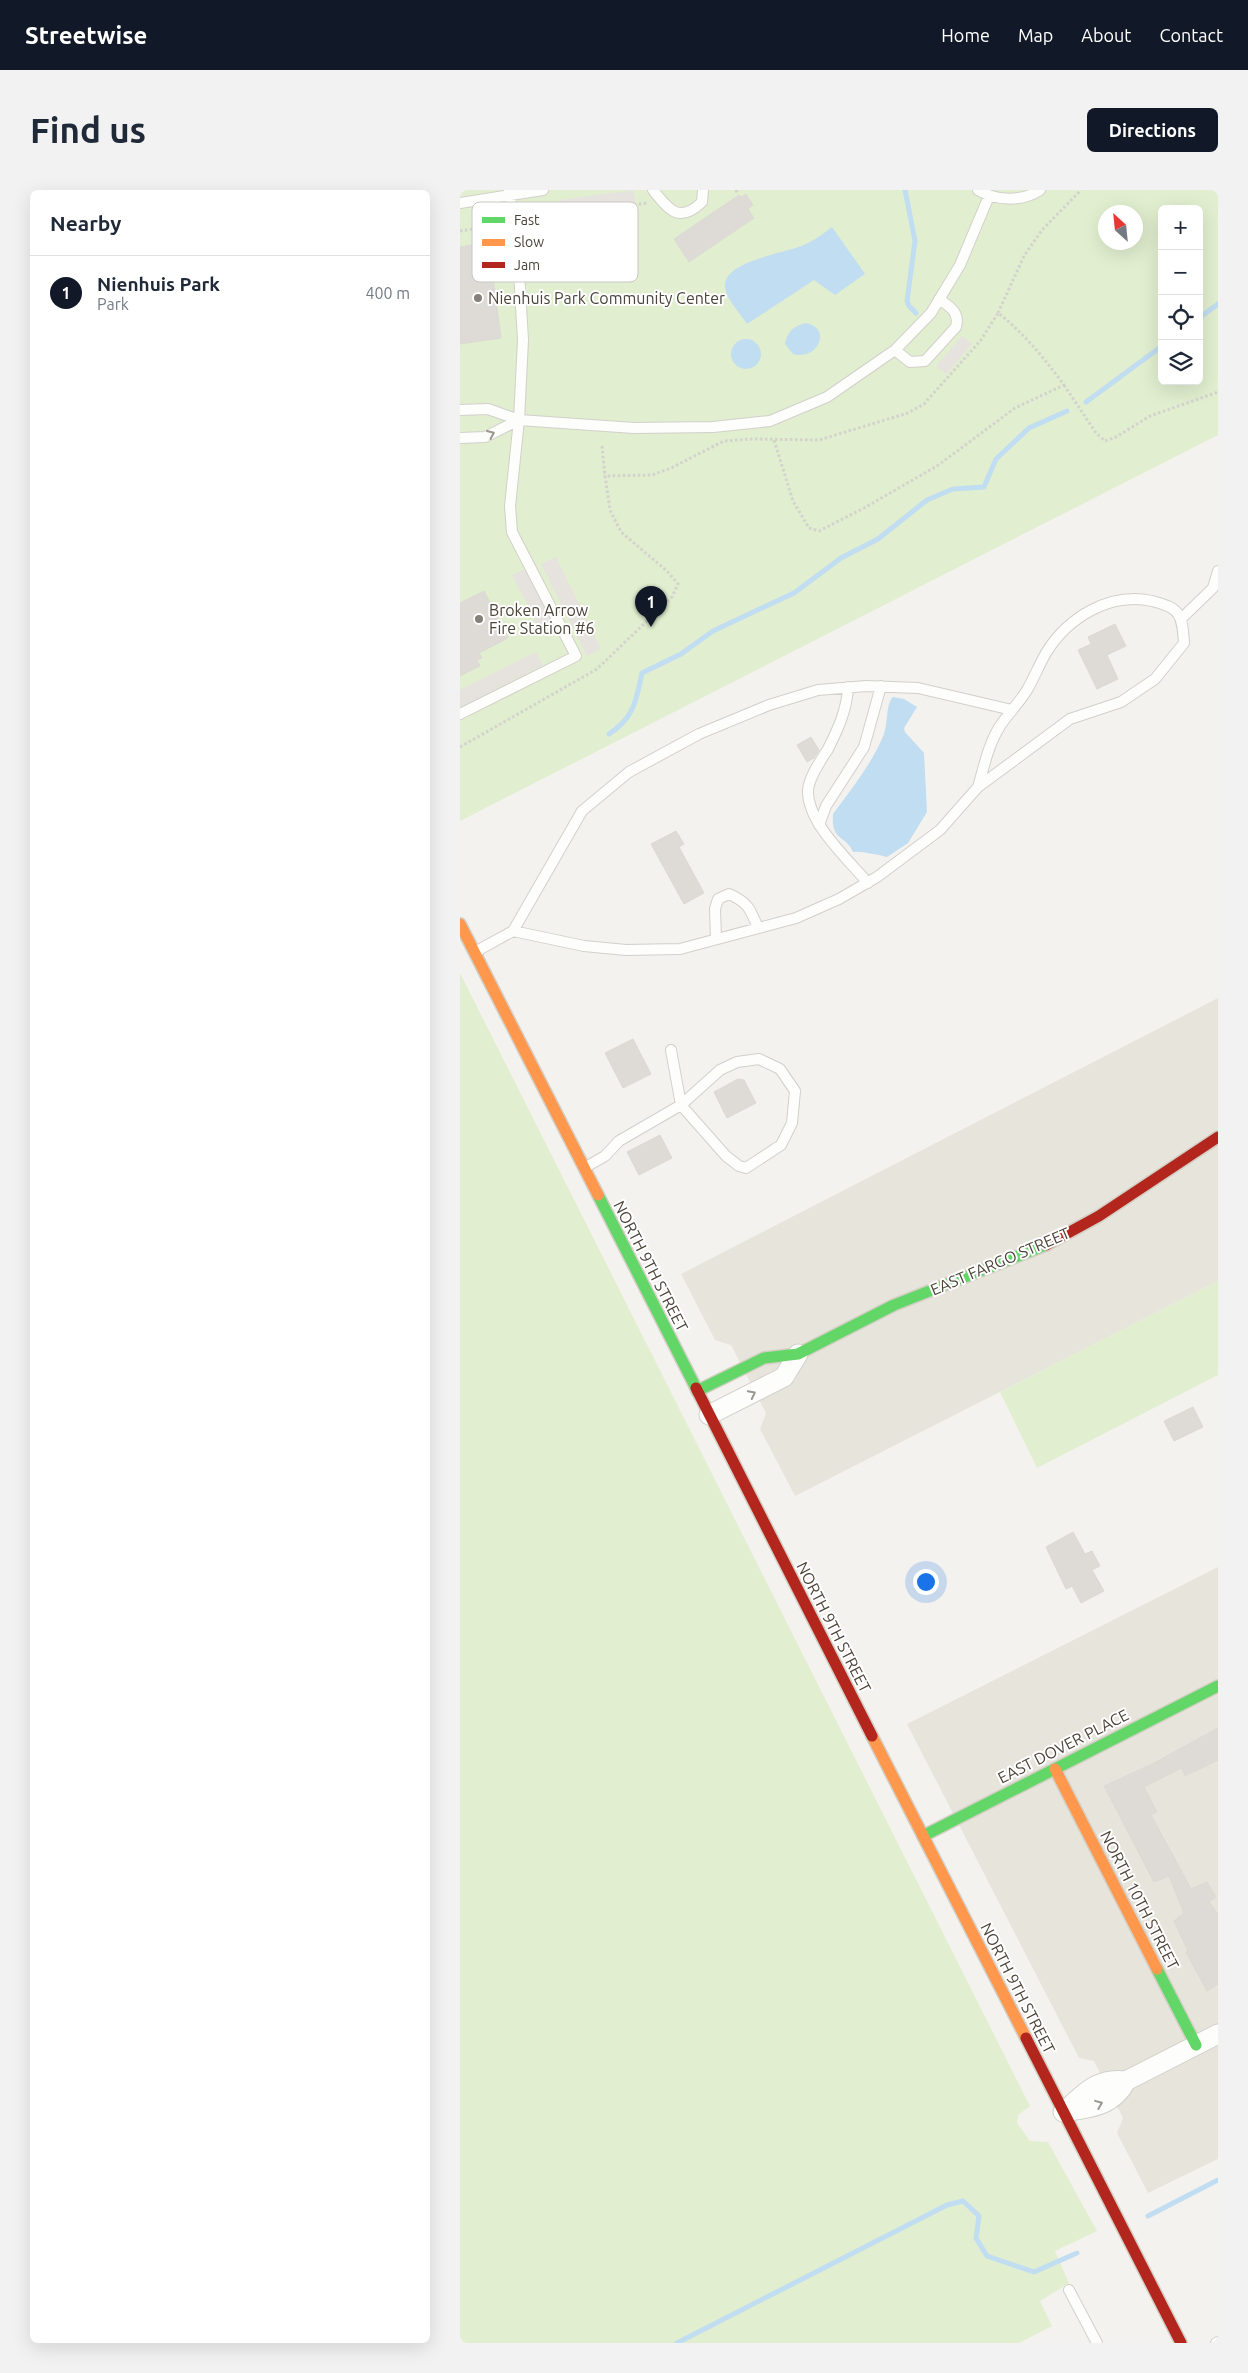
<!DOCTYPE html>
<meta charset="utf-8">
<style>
body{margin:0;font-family:Ubuntu,sans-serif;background:#f2f2f3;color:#1f2937}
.controls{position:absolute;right:15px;top:15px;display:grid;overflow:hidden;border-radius:8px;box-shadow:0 5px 20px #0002}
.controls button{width:45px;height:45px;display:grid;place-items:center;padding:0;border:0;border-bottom:1px solid #e0e1e3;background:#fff;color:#1f2937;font:25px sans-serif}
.compass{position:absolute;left:638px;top:15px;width:45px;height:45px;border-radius:50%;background:#fff;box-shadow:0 5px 20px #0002;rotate:333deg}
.you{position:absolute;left:465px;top:1391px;width:18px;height:18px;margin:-12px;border:4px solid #fff;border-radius:50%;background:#1a73e8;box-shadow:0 0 0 8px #1a73e833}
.badge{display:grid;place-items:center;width:32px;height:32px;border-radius:50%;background:#111827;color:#fff;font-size:16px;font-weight:700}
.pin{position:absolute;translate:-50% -41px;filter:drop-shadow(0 1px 2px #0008)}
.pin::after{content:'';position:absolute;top:26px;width:18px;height:15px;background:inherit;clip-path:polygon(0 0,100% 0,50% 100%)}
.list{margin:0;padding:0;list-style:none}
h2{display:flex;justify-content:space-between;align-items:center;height:65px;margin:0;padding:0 20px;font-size:21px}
h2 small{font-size:16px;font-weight:400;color:#747a83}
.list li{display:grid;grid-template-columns:32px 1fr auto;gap:15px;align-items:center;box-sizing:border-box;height:75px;padding:0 20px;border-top:1px solid #e0e1e3}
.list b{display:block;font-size:19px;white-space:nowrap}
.list p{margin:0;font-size:16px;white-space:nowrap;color:#747a83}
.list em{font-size:16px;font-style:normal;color:#747a83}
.icon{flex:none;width:28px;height:28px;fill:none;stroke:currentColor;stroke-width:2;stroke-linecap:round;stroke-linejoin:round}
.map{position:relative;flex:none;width:758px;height:2153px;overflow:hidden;border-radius:8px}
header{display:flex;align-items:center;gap:30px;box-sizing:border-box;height:70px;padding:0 25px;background:#111827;color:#fff}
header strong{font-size:24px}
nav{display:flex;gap:28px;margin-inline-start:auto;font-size:18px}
.intro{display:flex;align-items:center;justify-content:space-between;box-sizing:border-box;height:120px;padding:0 30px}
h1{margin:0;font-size:35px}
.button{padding:12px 22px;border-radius:8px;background:#111827;color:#fff;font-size:18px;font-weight:700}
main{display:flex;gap:30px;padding:0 30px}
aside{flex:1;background:#fff;border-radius:8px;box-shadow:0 5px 20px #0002}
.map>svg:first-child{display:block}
.residential{fill:#e7e4dc}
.green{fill:#e1eecf;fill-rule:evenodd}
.parking{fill:#e6e3df}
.water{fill:#c0ddf1}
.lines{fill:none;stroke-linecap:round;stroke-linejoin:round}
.stream{stroke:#c0ddf1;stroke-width:5}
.building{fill:#dedbd6;stroke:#dcd9d4}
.lane-casing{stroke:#d2d0cb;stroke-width:12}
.street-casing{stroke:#d2d0cb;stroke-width:21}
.fast-casing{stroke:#d3cfc5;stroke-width:14}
.slow-casing{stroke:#d3cfc5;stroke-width:14}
.jam-casing{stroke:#d3cfc5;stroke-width:14}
.path{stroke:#d3d2cc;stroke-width:3;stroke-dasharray:2.5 2.5;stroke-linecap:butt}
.lane{stroke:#fdfdfc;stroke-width:10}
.street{stroke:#fdfdfc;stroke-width:19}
.fast{stroke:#63d668;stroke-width:11}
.slow{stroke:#ff974d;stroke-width:11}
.jam{stroke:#b3261e;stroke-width:11}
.oneway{stroke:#9b9791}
.poi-dot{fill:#868178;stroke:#fff;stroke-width:2}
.labels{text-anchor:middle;stroke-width:4;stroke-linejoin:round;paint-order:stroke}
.poi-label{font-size:16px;fill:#4b4439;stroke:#fff;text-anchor:start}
.street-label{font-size:16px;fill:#4b4439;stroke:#fff}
.key{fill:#fff;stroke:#c9c7c4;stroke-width:1}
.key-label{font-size:14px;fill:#4b4439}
</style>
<header>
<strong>Streetwise</strong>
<nav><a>Home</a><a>Map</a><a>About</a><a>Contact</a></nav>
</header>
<div class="intro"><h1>Find us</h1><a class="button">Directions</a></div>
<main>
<aside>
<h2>Nearby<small></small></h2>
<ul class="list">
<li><span class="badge">1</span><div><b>Nienhuis Park</b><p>Park</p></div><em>400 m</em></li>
</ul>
</aside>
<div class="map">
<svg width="758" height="2153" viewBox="0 0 758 2153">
<rect width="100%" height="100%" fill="#f4f2ee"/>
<!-- residential -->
<path class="residential" d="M758 808V1091L335 1306 300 1239 306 1223 271 1155 255 1150 221 1084Z
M758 1377V1969L688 2003 657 1943 663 1928 634 1871 619 1868 447 1534Z"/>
<!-- green -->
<path class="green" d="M0 0H758V245L0 631ZM702 19H739V191H702ZM646 22H676V52H646Z
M0 783 570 1916 558 1925 557 1933 570 1951 588 1952 637 2041 595 2061 609 2093 580 2111 592 2136 559 2153H0Z
M758 1091V1185L577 1278 540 1202Z"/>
<!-- parking -->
<path class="parking" d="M173 0 176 13 103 24 101 10Z
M502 146 512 154 486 184 476 176Z
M96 367 141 459 127 466 81 374Z
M65 379 95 437 82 443 52 385Z
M76 462 83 475 0 517V500Z"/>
<!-- water -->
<path class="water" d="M372 37 405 84 375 105 354 90 287 134C281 124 266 109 265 97 263 70 326 64 346 54 355 50 364 43 372 37Z
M346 133C373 139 357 171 333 164L325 154C327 141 334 136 346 133Z
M271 164a15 15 0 1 1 30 0a15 15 0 1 1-30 0Z
M433 507 444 509 457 517 444 538 445 542 464 563 467 622 448 653 427 667C419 665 400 661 393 662 385 644 371 652 373 624 392 598 412 574 424 544 428 533 426 513 433 507Z"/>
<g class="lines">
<!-- stream -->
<path class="stream" d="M445 0 455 51 447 111 449 116 456 123
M739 128 758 114
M626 212 702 156
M149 544C174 528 176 511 182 483L221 464 253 441 334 403 381 368 418 349 467 310 493 299 524 297 536 269 569 238 607 221
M688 2026 758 1990
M217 2153 487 2015 503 2011 519 2026 516 2048 527 2066 574 2082 617 2063"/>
</g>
<!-- building -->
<path class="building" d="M286 4 293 15 288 19 294 28 229 72 214 49 279 5 281 7Z
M17 54 19 68 30 66 41 148 0 154V57Z
M24 401 48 448 19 463 22 468 17 470 20 476 0 486V413Z
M655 434 666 456 647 465 658 489 637 499 618 460 631 454 628 447Z
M351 547 359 560 354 568 347 572 337 555Z
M216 641 224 654 219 657 244 703 224 714 191 654Z
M173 849 191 884 163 898 145 863Z
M278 889 284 890 296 913 267 928 254 902Z
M200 945 212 968 179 985 167 962Z
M733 1217 743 1237 714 1251 704 1231Z
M613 1342 625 1364 632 1361 640 1376 632 1380 644 1401 621 1413 612 1396 606 1399 586 1357Z
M758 1538V1570L725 1586 722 1578 684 1597 697 1622 691 1625 731 1699 747 1692 756 1707 749 1712 758 1724V1794L747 1801 726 1762 728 1761 714 1731 724 1723 709 1686 694 1692 644 1596 694 1573Z"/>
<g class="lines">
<!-- lane casing -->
<g class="lane-casing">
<path id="lane" d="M193 0C209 20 219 34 242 12L243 0
M518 0C536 11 562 12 580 0
M0 13 83 0
M435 160 450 172 465 171 496 137C500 122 490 117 479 109
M0 220 28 219 59 230 174 238 253 237 310 231 367 207 435 160 471 123 500 75 529 6
M0 248 25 247 59 230
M722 428 753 398 758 381
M388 497C387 520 378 539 368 559 361 570 349 587 348 600 347 633 388 669 408 693
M0 524 116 466 52 342 50 316 59 230 63 150 58 65 49 0
M359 635 366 616 404 557 421 496
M53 741 122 621 169 582 239 544 309 515 358 500 406 496 458 498 552 520
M256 749 255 719 258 709 269 704C289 713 290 719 298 738
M15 762 53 741 124 756 166 760 220 759 336 728 379 709 417 687 480 640 518 597 610 529 661 512 695 489 724 453C722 425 721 418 692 411 650 402 608 427 586 463 579 475 574 488 567 500 559 513 548 524 540 536 528 555 524 577 518 597
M124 978 145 966 159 951 221 915 260 880 277 872 299 869 320 879 335 901 332 933 321 955 286 978 279 976 266 966 221 915 211 860
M609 2100 637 2153
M756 2153 758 2152"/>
</g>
<!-- street casing -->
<g class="street-casing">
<path id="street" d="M249 1225 324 1187 338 1164
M603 1922C629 1918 653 1917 666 1891L758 1844
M604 1922C623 1904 637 1887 666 1891"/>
</g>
<!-- fast casing -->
<g class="fast-casing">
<path id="fast" d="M138 1005 236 1198
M237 1201 304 1168 338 1164 434 1115 586 1055
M463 1646 758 1496
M697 1779 736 1855"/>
</g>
<!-- slow casing -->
<g class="slow-casing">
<path id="slow" d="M0 734 138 1005
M412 1546 566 1848
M595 1579 697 1779"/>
</g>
<!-- jam casing -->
<g class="jam-casing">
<path id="jam" d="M586 1055 639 1026 758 947
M236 1198 412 1546
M566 1848 721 2153"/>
</g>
<!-- path -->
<path class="path" d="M276 0 278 4
M65 31 187 13
M17 39 22 65
M0 41 39 35
M538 123 564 66 582 40 621 0
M604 195 636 243 645 251 656 247 690 226 758 202
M142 256 145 286
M0 557 137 479 212 407 218 394 207 381 161 342 150 320 145 286 192 285 211 278 264 251 292 249 359 250 448 223 464 214 521 150 538 123C564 143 584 168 604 195L555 218 477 276 404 318 359 341 349 338 333 311 314 250"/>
<!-- lane -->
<use href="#lane" class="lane"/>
<!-- street -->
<use href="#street" class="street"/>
<!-- fast -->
<use href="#fast" class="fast"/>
<!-- slow -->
<use href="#slow" class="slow"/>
<!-- jam -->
<use href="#jam" class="jam"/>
</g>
<!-- one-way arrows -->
<defs><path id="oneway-chevron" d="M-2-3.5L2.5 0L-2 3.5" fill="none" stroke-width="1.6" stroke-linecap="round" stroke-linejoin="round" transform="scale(1.25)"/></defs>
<g class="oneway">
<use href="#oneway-chevron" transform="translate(31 244) rotate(-24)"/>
<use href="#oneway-chevron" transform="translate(292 1204) rotate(-27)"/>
<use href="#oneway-chevron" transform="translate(639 1914) rotate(-22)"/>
</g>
<!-- markers -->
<g class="poi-dot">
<circle cx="18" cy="108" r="5"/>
<circle cx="19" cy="429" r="5"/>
</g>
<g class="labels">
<!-- poi labels -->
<g class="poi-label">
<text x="28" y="114">Nienhuis Park Community Center</text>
<text x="29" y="426">Broken Arrow<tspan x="29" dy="18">Fire Station #6</tspan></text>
</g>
<!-- street labels -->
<g class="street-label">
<text transform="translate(540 1071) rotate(-23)" y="6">EAST FARGO STREET</text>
<text transform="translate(191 1076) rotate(63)" y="6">NORTH 9TH STREET</text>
<text transform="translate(374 1437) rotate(63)" y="6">NORTH 9TH STREET</text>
<text transform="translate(603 1556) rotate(-27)" y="6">EAST DOVER PLACE</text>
<text transform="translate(680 1710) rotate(63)" y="6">NORTH 10TH STREET</text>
<text transform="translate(558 1798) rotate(63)" y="6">NORTH 9TH STREET</text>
</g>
</g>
<!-- legend -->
<rect x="12" y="12" width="166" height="80" rx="8" class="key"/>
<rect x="22" y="27" width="23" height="6" fill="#63d668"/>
<rect x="22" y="49" width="23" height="7" fill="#ff974d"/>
<rect x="22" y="72" width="23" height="6" fill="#b3261e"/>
<g class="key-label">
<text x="54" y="35">Fast</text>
<text x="54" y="57">Slow</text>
<text x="54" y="80">Jam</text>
</g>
</svg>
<div class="controls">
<button>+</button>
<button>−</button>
<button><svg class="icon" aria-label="locate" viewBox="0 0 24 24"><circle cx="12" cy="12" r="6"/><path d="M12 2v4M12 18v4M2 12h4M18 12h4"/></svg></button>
<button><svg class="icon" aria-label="layers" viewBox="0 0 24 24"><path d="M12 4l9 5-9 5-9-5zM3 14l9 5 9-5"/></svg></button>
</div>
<svg class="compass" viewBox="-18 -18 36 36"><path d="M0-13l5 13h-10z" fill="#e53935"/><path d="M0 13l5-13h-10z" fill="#747a83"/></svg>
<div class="you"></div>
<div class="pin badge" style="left:191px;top:437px">1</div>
</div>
</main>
